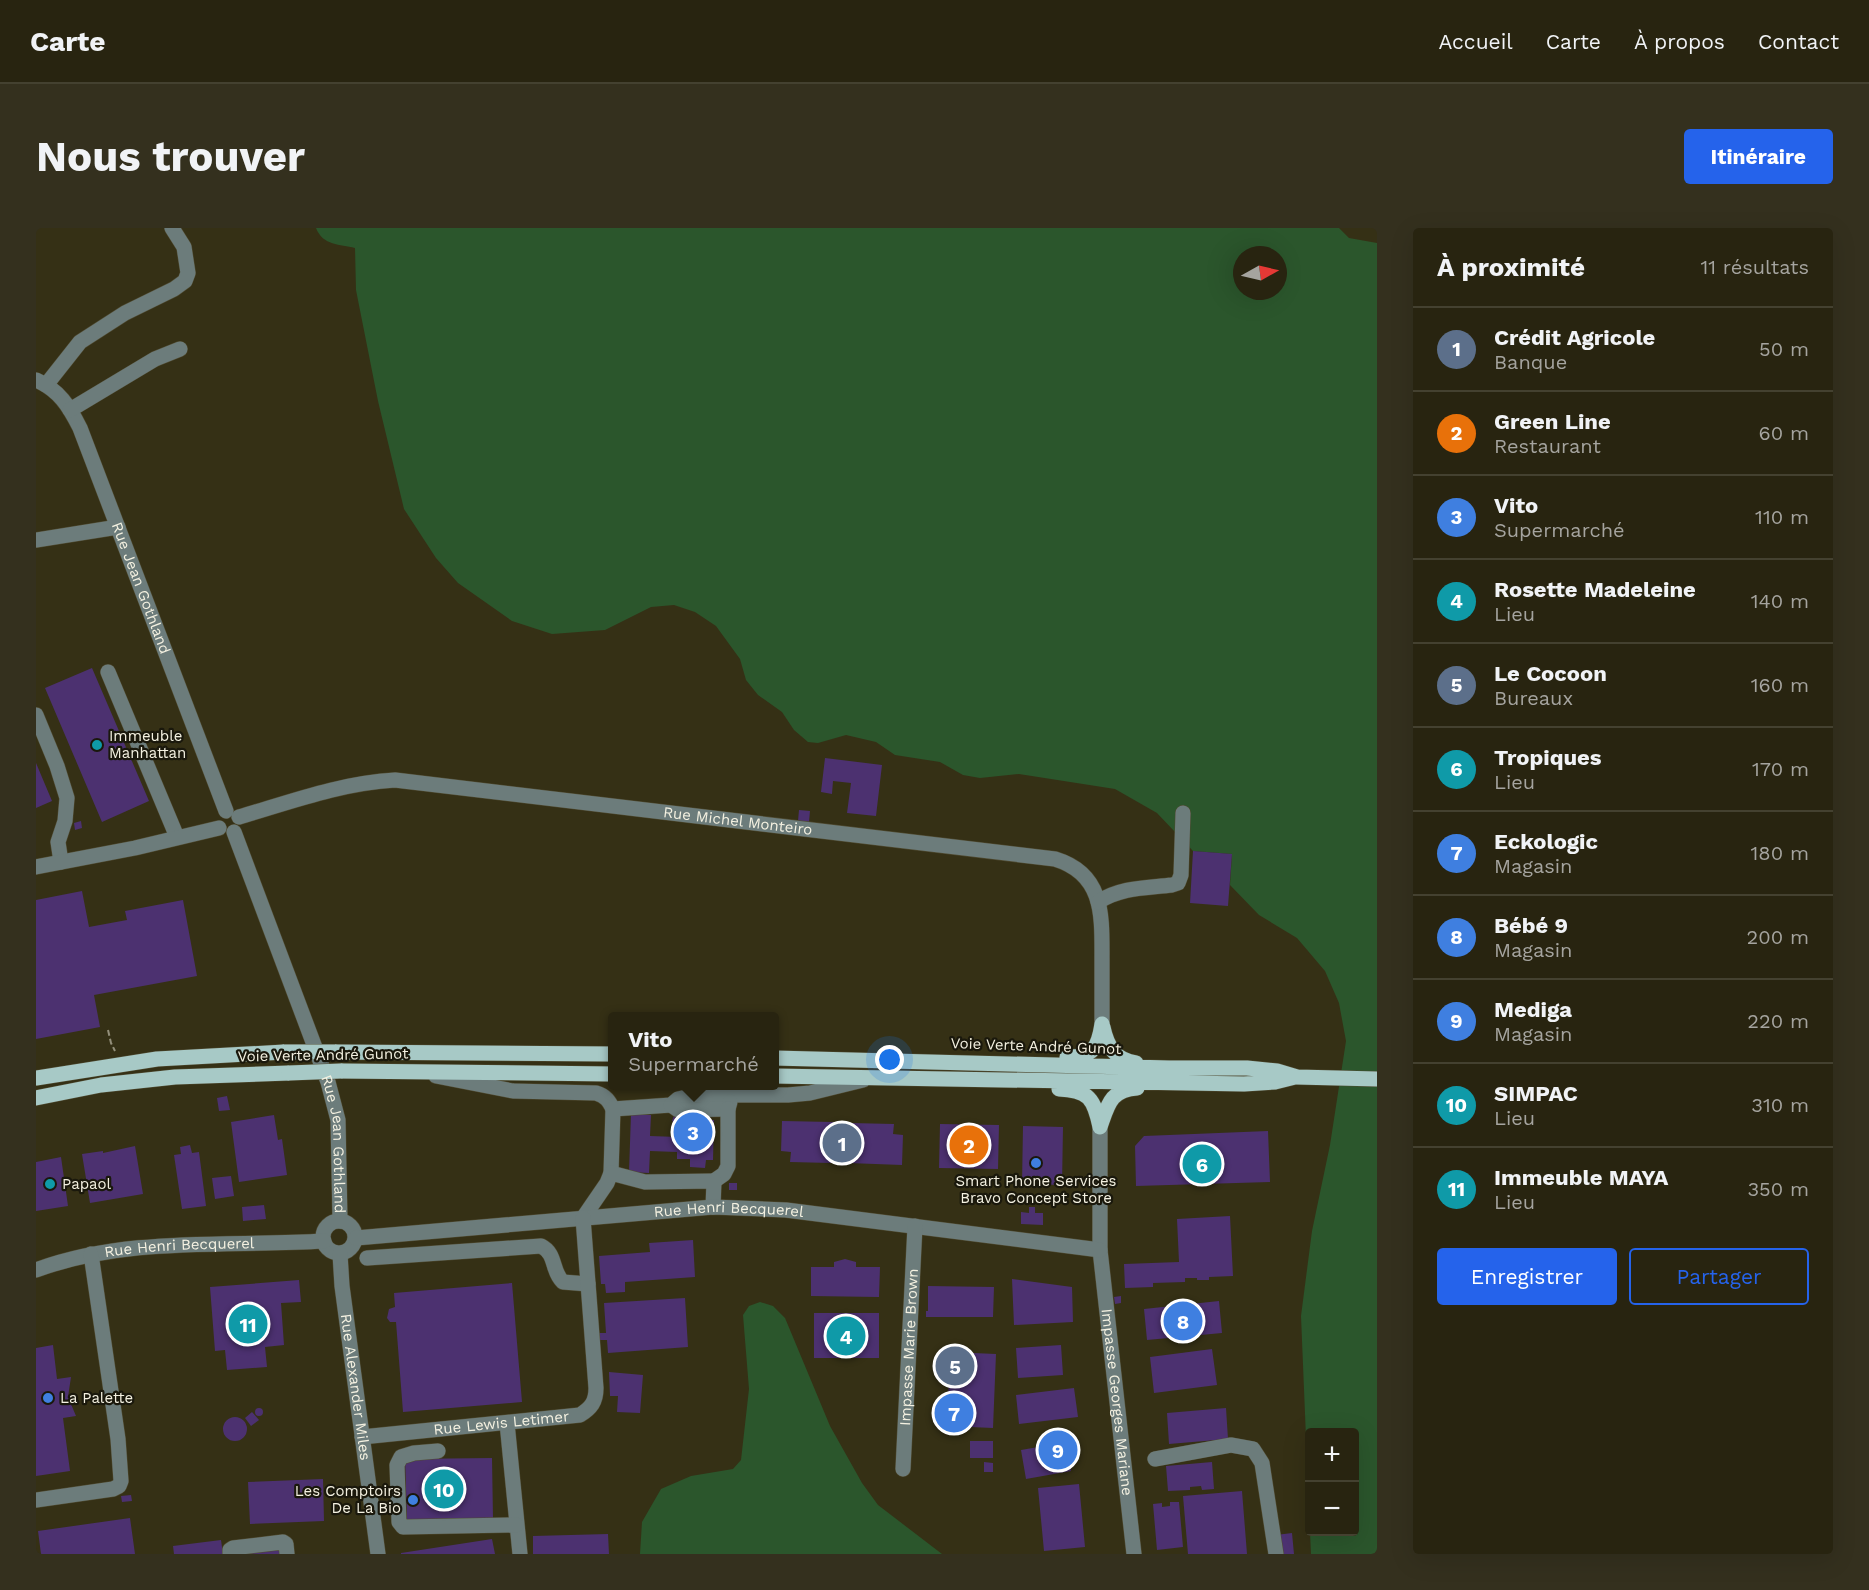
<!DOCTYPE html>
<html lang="fr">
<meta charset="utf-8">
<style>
body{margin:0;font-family:"Work Sans",sans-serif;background:#34301e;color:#f1f3f6}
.controls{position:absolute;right:18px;bottom:18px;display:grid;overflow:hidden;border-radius:6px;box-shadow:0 6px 24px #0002}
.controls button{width:54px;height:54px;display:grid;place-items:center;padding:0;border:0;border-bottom:2px solid #444130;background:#282410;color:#f1f3f6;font:30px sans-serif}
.compass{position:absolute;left:1197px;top:18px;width:54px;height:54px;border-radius:50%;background:#282410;box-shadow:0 6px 24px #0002;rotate:82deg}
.you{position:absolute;left:854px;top:832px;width:21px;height:21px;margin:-15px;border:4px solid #fff;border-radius:50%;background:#1a73e8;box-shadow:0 0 0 9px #1a73e833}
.badge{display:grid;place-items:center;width:39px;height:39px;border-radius:50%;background:#2563eb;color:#fff;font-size:20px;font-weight:700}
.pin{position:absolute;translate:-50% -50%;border:3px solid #fff;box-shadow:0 2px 6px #0006}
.popup{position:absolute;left:572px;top:784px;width:171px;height:78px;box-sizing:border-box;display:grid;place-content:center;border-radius:6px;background:#282410;filter:drop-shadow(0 2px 4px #0005);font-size:20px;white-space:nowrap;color:#a5a49f}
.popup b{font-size:22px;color:#f1f3f6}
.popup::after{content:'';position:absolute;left:50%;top:100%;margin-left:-12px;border:12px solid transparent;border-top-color:#282410}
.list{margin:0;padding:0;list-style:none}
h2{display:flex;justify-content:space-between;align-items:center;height:78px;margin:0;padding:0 24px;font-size:26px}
h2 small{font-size:20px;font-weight:400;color:#a5a49f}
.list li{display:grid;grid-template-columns:39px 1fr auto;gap:18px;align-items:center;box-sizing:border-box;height:84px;padding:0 24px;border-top:2px solid #444130}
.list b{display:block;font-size:22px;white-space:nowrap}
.list p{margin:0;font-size:20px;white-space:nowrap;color:#a5a49f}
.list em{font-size:20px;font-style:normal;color:#a5a49f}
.actions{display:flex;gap:12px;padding:18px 24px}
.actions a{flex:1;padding:14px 0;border:2px solid #2563eb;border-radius:6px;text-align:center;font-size:21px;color:#2563eb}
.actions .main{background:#2563eb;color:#fff}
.map{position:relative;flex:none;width:1341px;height:1326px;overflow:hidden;border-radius:6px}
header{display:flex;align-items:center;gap:36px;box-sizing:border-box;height:84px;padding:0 30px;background:#282410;border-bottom:2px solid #444130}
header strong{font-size:28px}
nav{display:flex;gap:33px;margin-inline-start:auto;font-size:21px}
.intro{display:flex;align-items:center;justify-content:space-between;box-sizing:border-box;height:144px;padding:0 36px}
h1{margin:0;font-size:42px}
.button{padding:15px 27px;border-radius:6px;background:#2563eb;color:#fff;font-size:21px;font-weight:700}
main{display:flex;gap:36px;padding:0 36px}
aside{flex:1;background:#282410;border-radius:6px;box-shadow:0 6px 24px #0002}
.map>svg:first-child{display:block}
.green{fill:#2b562c;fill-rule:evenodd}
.building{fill:#4c3170}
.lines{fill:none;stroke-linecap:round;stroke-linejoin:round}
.minor-casing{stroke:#504b32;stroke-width:16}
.major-casing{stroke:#504b32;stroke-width:16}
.path{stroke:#938f7a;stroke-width:2;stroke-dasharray:6 3;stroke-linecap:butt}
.minor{stroke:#6c7c7b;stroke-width:15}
.major{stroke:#a7c9c6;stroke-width:15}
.major-bridge-casing{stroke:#504b32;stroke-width:16;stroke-linecap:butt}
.major-bridge{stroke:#a7c9c6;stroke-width:15}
.culture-dot{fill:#0f9aa8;stroke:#1a180c;stroke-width:2}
.shop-dot{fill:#3f7fe0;stroke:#1a180c;stroke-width:2}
.labels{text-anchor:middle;stroke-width:4.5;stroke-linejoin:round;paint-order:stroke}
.street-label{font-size:15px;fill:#f4f1e1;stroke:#1a180c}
.poi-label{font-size:15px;fill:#f4f1e1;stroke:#1a180c;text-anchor:start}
</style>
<header>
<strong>Carte</strong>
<nav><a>Accueil</a><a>Carte</a><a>À propos</a><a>Contact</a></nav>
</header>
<div class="intro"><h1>Nous trouver</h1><a class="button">Itinéraire</a></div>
<main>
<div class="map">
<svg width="1341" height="1326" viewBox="0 0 1341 1326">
<rect width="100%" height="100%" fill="#353015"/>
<!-- green -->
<path class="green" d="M280 0H1303L1313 10 1341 15V1326H1275L1274 1304H1318V1204H1274L1273 1283 1265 1088 1276 1003 1294 917 1310 813 1303 775 1289 743 1261 710 1223 687 1194 657 1196 626 1157 623 1121 585 1079 561 983 546 944 550 927 547 904 534 859 527 840 514 810 507 782 515 772 514 758 502 746 484 722 467 710 452 704 431 680 398 659 384 638 377 615 379 569 402 516 406 476 393 422 355 400 330 368 281 342 173 320 62 319 20C304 16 287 18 280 0ZM1206 27H1242V63H1206Z
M724 1074 737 1078 749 1090 794 1198 826 1255 842 1277 906 1326H604L606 1294 625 1261 655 1248 697 1241 705 1232 713 1161 707 1087 713 1078Z"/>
<!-- building -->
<path class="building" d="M56 440 113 573 66 594 9 460Z
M789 530 846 537 840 588 811 585 815 555 797 553 796 566 785 564Z
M0 535 16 573 0 580Z
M763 582 774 583 773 594 762 593Z
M45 593 46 600 39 602 38 595Z
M1157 623 1196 626 1192 678 1154 675Z
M46 663 53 699 91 692 89 683 147 672 161 748 58 767 64 799 0 811V672Z
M191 868 194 882 183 883 181 870Z
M595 886 615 887 614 908 642 909V898L636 893 638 887 646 886 649 892H678L677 932H670L669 940 654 939V931H641V924L614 923 613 945 593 944Z
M238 887 242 912 246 911 251 947 203 954 195 894Z
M746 893 797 894 803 900 814 903V895L858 896 857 906 867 907 866 937 812 935 813 925 795 935 754 934 755 924 745 923Z
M904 896 963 897 962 941 903 940Z
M987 898 1027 899 1026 957 986 956Z
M1232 903 1234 954 1100 958 1099 918 1108 908Z
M154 917 156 925 163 924 170 978 146 981 138 927 145 926 144 919Z
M99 918 107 966 54 975 46 926 67 923V925Z
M25 929 32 978 0 983V934Z
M195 948 198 968 179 971 176 950Z
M693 955H701V962H693Z
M228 977 230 991 207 993 206 979Z
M993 979H999V985H1007V997L985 996V984L993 985Z
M1194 988 1197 1048 1173 1049V1052H1161V1050H1149V1054L1117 1055V1059L1089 1060 1088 1036 1143 1034 1141 991Z
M657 1012 659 1049 589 1054V1064L570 1065 569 1056H565L563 1028 614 1024 613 1015Z
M809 1031 820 1034V1039H844L843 1069 775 1068V1039H798V1034Z
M976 1051 1036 1059 1037 1094 978 1097Z
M263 1052 265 1074 245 1075 248 1117 229 1119 231 1139 191 1142 189 1122 179 1123 174 1059Z
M476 1055 486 1174 367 1184 360 1094H354L351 1090 353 1081 359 1079 358 1065Z
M892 1058 958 1059 957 1089H890V1083H892Z
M1085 1068V1075L1079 1076 1078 1069Z
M649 1070 652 1119 572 1125 571 1112H561L560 1105H570L568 1075Z
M1183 1073 1186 1105 1111 1112 1108 1081Z
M778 1085H843V1130H778Z
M17 1117 21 1151 35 1149 32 1169 40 1188 27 1190 34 1243 0 1248V1120Z
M1025 1117 1027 1147 982 1150 980 1120Z
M1176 1121 1181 1157 1118 1165 1114 1129Z
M914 1124 960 1126 957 1200 911 1198Z
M573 1144 607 1147 604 1185 581 1184 582 1168H574Z
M1038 1160 1042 1189 983 1196 980 1167Z
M219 1184a4 4 0 1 1 8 0a4 4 0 1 1-8 0Z
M1190 1180 1192 1211 1133 1216 1131 1185Z
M216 1184 223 1192 215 1198 209 1190Z
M187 1201a12 12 0 1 1 24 0a12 12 0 1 1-24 0Z
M934 1213H957V1230H934Z
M1031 1214 1035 1243 990 1251 985 1222Z
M456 1230 457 1291 371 1292 369 1231Z
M948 1234 957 1235V1244H948Z
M1176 1234 1178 1261 1166 1262 1165 1258 1154 1259V1262L1132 1263 1130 1238Z
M287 1251 288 1293 214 1296 212 1254Z
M1043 1256 1049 1319 1008 1323 1002 1260Z
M1206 1263 1211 1326H1152L1147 1268Z
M95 1267 96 1273 86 1274 85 1268Z
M1134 1274H1143L1147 1319 1121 1322 1117 1276 1126 1275V1279L1134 1278Z
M94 1290 99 1326H5L2 1303Z
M1256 1305 1258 1326H1242L1240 1307Z
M572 1306 573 1326H497V1308Z
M456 1311 459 1326H365V1325Z
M185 1312 187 1326H138L137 1318Z
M246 1318 248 1326H199Z"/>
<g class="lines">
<!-- minor casing -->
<g class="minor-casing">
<g id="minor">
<path id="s1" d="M0 152C23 162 33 178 44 200L190 583"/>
<path d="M10 157 44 114 89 85 138 61 149 53 152 45 148 19 136 0"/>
<path d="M34 182 119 131 144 121"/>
<path d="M0 312 82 299"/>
<path d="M72 444 141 609"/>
<path d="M0 487 21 538 31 570 29 593 22 614 25 634"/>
<path id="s2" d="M203 589C254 574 305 555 359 552L1019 631C1068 646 1066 687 1066 730 1066 752 1066 774 1066 796"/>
<path id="s3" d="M198 604 292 854 302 892 304 993"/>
<path d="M0 639 99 620 183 600"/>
<path d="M1062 674C1085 659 1110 660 1136 657L1142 655 1145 647 1147 585"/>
<path d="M400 848 477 863 560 865C570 868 573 873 577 881L635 877 642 871 659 867H752L774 865 827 852"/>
<path d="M635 877 642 882 692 881 694 874"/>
<path id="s4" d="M1064 899V1022L1098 1326"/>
<path d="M575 945 577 881"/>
<path d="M678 953 688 946 692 938V881"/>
<path d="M547 990 571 955 575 945 609 954 678 953 677 979"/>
<circle cx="303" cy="1009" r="16"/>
<path id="s5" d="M320 1010 677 979 750 982 1064 1022"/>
<path id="s6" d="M304 1026 306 1058 342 1326"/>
<path d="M331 1030 505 1018C521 1026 515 1043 527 1054L552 1056"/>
<path id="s7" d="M0 1042C92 1008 192 1019 288 1013"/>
<path d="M471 1195 484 1326"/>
<path id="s8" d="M326 1209 544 1187C555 1180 560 1174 560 1160L547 990"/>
<path d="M402 1223 378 1225 365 1229 361 1237 363 1294 367 1299 480 1297"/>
<path d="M1119 1231 1195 1217 1217 1221 1226 1235 1240 1326"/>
<path id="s9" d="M867 1241 879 998"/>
<path d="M0 1272 77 1261 83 1258 85 1253 82 1211 55 1026"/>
<path d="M194 1326V1322L197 1320 247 1314 250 1316 251 1326"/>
</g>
</g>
<!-- major casing -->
<g class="major-casing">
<path id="major" d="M1067 799C1071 818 1079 832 1100 835
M299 824 576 826
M1031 829C1057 829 1062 821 1066 796
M738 830 1133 840H1211L1241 843 1261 849 1341 851
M305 843 576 846
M738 848 1208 856 1239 854 1259 849
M0 850 121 831 248 824
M1023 861C1053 862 1058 871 1064 899
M0 870 65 857 139 849 253 845
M1064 899C1072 877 1074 862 1101 860"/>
</g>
<!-- path -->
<path class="path" d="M72 802 75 815 79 823"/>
<!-- minor -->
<use href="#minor" class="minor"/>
<!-- major -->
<use href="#major" class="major"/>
<!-- major-bridge casing -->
<g class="major-bridge-casing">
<path id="major-bridge" d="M248 824H299
M253 845 305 843"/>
</g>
<!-- major-bridge -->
<use href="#major-bridge" class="major-bridge"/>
</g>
<!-- markers -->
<g class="culture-dot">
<circle cx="61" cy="517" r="6"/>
<circle cx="14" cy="956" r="6"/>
</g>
<g class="shop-dot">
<circle cx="1000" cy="935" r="6"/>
<circle cx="12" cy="1170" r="6"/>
<circle cx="377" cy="1272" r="6"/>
</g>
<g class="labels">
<!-- street labels -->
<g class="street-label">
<text dy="5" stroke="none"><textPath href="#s1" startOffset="238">Rue Jean Gothland</textPath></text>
<text dy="5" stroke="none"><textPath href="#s2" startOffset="506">Rue Michel Monteiro</textPath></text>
<text transform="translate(1000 818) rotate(2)" y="5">Voie Verte André Gunot</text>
<text transform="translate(287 827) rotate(-1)" y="5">Voie Verte André Gunot</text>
<text dy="5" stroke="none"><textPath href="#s3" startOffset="330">Rue Jean Gothland</textPath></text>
<text dy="5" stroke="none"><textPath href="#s5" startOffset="374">Rue Henri Becquerel</textPath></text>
<text dy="5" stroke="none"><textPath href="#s7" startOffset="146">Rue Henri Becquerel</textPath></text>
<text dy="5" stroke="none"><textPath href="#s9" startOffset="122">Impasse Marie Brown</textPath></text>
<text dy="5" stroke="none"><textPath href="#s6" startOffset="134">Rue Alexander Miles</textPath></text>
<text dy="5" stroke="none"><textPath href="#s4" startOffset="276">Impasse Georges Mariane</textPath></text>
<text dy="5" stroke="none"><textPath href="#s8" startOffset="140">Rue Lewis Letimer</textPath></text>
</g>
<!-- poi labels -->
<g class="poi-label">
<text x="73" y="513">Immeuble<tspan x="73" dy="17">Manhattan</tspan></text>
<text x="1000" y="958" text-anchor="middle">Smart Phone Services<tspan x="1000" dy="17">Bravo Concept Store</tspan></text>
<text x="26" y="961">Papaol</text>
<text x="24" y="1175">La Palette</text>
<text x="365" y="1268" text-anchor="end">Les Comptoirs<tspan x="365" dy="17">De La Bio</tspan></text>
</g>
</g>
</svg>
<div class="controls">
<button>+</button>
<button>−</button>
</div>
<svg class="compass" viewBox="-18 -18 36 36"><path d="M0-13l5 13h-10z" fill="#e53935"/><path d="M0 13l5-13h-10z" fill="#a5a49f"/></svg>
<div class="you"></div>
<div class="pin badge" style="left:806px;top:915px;background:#5c6f8a">1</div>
<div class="pin badge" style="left:933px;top:917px;background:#e8710a">2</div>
<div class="pin badge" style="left:657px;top:904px;background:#3f7fe0">3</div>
<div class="popup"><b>Vito</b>Supermarché</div>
<div class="pin badge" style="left:810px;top:1108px;background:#0f9aa8">4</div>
<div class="pin badge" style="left:919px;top:1138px;background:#5c6f8a">5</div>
<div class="pin badge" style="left:1166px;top:936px;background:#0f9aa8">6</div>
<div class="pin badge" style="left:918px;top:1185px;background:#3f7fe0">7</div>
<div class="pin badge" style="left:1147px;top:1093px;background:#3f7fe0">8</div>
<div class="pin badge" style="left:1022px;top:1222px;background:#3f7fe0">9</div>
<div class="pin badge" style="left:408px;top:1261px;background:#0f9aa8">10</div>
<div class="pin badge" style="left:212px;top:1096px;background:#0f9aa8">11</div>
</div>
<aside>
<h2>À proximité<small>11 résultats</small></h2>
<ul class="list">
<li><span class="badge" style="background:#5c6f8a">1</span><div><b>Crédit Agricole</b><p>Banque</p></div><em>50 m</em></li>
<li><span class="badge" style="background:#e8710a">2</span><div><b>Green Line</b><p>Restaurant</p></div><em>60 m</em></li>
<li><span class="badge" style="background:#3f7fe0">3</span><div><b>Vito</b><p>Supermarché</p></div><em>110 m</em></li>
<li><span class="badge" style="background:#0f9aa8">4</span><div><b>Rosette Madeleine</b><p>Lieu</p></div><em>140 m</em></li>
<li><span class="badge" style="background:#5c6f8a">5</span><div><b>Le Cocoon</b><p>Bureaux</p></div><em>160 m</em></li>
<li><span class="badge" style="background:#0f9aa8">6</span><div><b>Tropiques</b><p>Lieu</p></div><em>170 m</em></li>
<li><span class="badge" style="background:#3f7fe0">7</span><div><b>Eckologic</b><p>Magasin</p></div><em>180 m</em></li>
<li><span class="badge" style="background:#3f7fe0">8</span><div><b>Bébé 9</b><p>Magasin</p></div><em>200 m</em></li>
<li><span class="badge" style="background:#3f7fe0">9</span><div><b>Mediga</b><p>Magasin</p></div><em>220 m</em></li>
<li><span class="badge" style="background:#0f9aa8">10</span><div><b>SIMPAC</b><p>Lieu</p></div><em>310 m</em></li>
<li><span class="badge" style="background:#0f9aa8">11</span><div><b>Immeuble MAYA</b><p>Lieu</p></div><em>350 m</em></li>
</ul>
<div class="actions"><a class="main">Enregistrer</a><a>Partager</a></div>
</aside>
</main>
